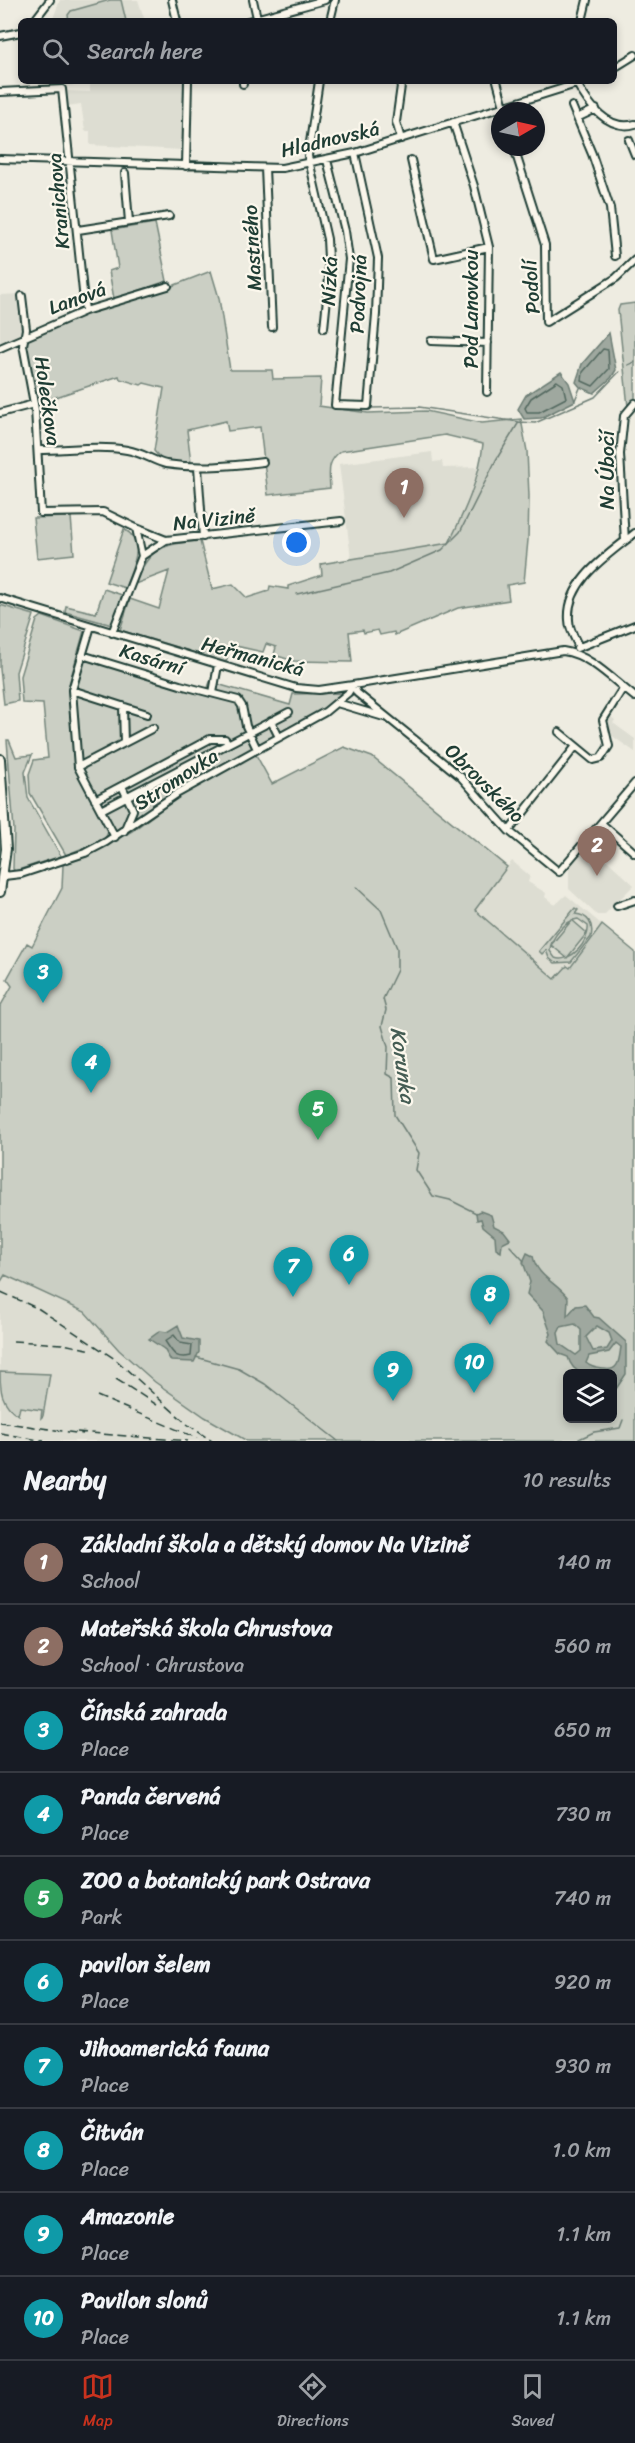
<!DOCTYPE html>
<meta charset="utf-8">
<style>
body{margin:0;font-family:Sriracha,sans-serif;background:#20242c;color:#f1f3f6}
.controls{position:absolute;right:18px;bottom:18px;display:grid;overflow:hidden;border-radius:9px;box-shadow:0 3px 9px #0003}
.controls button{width:54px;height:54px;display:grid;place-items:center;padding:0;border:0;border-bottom:2px solid #363941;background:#171b24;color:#f1f3f6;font:30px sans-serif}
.compass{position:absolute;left:491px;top:102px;width:54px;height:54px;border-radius:50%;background:#171b24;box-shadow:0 3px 9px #0003;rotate:81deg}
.you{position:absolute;left:297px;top:543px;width:21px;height:21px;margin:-15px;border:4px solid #fff;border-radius:50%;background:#1a73e8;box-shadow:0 0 0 9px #1a73e833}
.badge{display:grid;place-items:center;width:39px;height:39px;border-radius:50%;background:#c8321e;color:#fff;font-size:20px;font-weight:700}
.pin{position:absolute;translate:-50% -50px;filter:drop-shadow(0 2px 3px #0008)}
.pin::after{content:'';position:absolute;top:32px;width:21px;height:18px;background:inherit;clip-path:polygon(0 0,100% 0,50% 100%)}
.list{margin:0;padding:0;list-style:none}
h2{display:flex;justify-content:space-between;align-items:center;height:78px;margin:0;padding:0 24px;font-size:26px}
h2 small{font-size:20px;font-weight:400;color:#9ea1a6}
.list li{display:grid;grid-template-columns:39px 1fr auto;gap:18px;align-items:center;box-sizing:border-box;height:84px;padding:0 24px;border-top:2px solid #363941}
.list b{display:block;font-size:22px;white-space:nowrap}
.list p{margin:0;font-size:20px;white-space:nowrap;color:#9ea1a6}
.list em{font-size:20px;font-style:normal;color:#9ea1a6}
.icon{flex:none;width:33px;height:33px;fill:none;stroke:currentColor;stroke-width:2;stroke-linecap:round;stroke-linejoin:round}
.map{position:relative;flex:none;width:635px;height:1441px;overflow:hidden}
.search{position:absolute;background:#171b24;box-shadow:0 3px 9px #0003;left:18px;right:18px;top:18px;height:66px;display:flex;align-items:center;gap:15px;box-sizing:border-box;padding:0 21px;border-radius:9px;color:#9ea1a6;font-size:22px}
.sheet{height:918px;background:#171b24}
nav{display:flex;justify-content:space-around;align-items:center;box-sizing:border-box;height:84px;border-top:2px solid #363941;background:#171b24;font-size:16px;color:#9ea1a6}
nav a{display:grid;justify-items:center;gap:3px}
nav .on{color:#c8321e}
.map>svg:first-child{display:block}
.built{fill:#ddddd2}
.green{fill:#cbcfc4;stroke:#75867c;stroke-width:1.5;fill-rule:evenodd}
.water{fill:#9fa89f;stroke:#6c7d74;stroke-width:1.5;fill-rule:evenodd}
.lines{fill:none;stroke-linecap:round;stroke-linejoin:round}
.shore{stroke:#52685f;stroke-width:1.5}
.stream{stroke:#6c7d74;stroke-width:1.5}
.minor-casing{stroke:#1f3d34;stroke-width:10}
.tertiary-casing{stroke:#1f3d34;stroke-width:12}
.minor{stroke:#fbf7ec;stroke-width:6}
.tertiary{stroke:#fbf7ec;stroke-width:8}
.rail{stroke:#1f3d34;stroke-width:1.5;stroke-dasharray:9 4.5;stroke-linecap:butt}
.labels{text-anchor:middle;stroke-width:4.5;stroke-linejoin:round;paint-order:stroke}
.street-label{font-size:20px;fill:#1f3d34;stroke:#fbf7ec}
.water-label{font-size:21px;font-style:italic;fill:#455d54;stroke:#fbf7ec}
</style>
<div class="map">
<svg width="635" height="1441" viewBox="0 0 635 1441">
<rect width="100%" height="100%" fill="#eeece1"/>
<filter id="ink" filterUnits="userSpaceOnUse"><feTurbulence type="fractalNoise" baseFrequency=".0167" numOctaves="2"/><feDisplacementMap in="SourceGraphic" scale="12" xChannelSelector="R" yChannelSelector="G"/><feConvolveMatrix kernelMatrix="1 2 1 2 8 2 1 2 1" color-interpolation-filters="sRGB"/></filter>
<g filter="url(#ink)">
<!-- built -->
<path class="built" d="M60 0H138L145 21H52Z
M62 81H183L182 150 90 145V131H85L81 104 67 106 66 91 90 92V84L66 86Z
M21 294 23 330 20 336 0 346V295Z
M432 452 433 462 442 461 443 468 480 467 473 493 449 543 351 558 339 464Z
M610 716 615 720 613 723 635 739V752L601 728Z
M589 844 634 885 604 915H597L569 889V867Z
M512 861 530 876 528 882 546 893 545 897 555 905 566 895 634 951 587 1006 474 910Z
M4 1275 85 1312 119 1350 155 1382 205 1417 247 1441H0V1283Z"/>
<!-- green -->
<path class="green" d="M110 0H121L126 21H69L68 15 71 11Z
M155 223 167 281 114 299 109 271 118 268 112 230Z
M211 271 219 298 230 370H272L273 379 321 378 319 406 368 413 426 411 482 423 521 419 527 451 529 496 528 540 524 582 507 585 509 600 458 608 395 635 394 632 380 635 378 630 364 633 363 630 349 632 352 662 294 661 274 655 276 647 266 644 263 652 231 645 226 662 120 630 130 599 159 609 169 571 135 584C148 547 164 544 200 541L212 589 233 584 247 598 269 591 270 586 288 589V586L322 575 321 564 449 543C465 510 479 481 483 444L445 435 341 451C327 461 329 471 330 488L268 495 260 427 228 431 226 421 187 430 191 463 163 461 154 451 164 388 144 383 141 385 120 379 119 376 38 403 26 344 31 335 93 310 154 293Z
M635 303V399L628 407 618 310 620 305Z
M71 517 74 554 37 558 33 518Z
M124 529C147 542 132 568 125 588L106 582Z
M104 589 122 595 112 625 65 612 66 606 96 613Z
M0 605 34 615 16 672 18 701 4 704 0 669Z
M42 616 84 631 68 688 75 769 108 832 105 839 66 855 30 793 29 774 34 760 48 758 43 704 22 703 20 676 37 620Z
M85 659 206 693 210 682 290 705 293 694 345 693 331 705 175 793 117 832C108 822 84 779 81 766 75 733 70 689 85 659Z
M7 740H9L16 757 32 755 25 772 28 798 61 856 15 871 13 869 14 830Z
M344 747 372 757 507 867 475 910 555 979 567 966 570 968 602 925 635 952V1441H247L205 1417 155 1382 119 1350 85 1312 5 1275 0 1283V1007L12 986 7 979 27 943 32 946 62 888 63 865 88 855 132 831 178 797 255 753 272 784ZM568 1374H612V1418H568Z
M575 908 578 910 575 914C588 915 594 924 591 937L571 962 555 963 549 958 546 950 542 954 539 951ZM578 919 588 926C590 941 570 964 555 958L550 951C550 938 566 920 578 919Z
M572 920 587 933 567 958 551 945Z
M0 1372 50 1374 43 1416 41 1418 42 1410 20 1407 18 1415C1 1404 0 1390 0 1372Z"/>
<!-- water -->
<path class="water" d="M609 333 616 370 611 378 594 393 580 387 576 382 582 364Z
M561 372 569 383 575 401 541 418 524 419 518 409 526 395Z
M480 1211 491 1215 494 1226 504 1231 510 1239 502 1243 501 1252 496 1249 495 1236 483 1226 481 1219 477 1220 476 1213Z
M527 1253 533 1256C536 1276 557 1283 568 1298L567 1316 576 1306 585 1305 594 1317 599 1318 626 1342V1374L616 1389H613L612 1374C594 1374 574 1379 568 1357L560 1354 548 1341 551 1334 543 1311 527 1294 530 1282 523 1262ZM575 1324 581 1330V1351L576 1355 560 1344 558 1333 561 1327ZM597 1326 609 1333 612 1341 607 1349 593 1351 586 1337ZM616 1343 621 1347C619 1358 620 1372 604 1369 597 1368 592 1368 586 1363L589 1356 609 1352Z
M178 1325 183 1338 199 1341V1352L194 1362 171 1361 164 1349 149 1339 160 1331 167 1332Z"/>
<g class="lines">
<!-- shore -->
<path class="shore" d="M603 349 608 350 609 369 593 386 582 381 583 372Z
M557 381 563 385 566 398 539 412H527L525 408 531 398Z
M174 1335 180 1343 192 1345 191 1356C175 1360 173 1353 165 1341Z"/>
<!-- stream -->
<path class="stream" d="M628 365 635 362
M575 400 580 388
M370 408 419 407 519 422
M297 594 389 573 442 550 460 532 496 460 519 422 535 423 595 397 619 372
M356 887 381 910 397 948V970L383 999 386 1010 382 1026 388 1047 387 1074 394 1078 395 1115 419 1153 416 1170 433 1196 450 1200 476 1213
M510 1246 524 1261
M196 1357 239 1369 265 1384 338 1441
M575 1441 594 1432 620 1428 623 1420"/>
<!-- minor casing -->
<g class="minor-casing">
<path id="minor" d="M172 0 177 21
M253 0 257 18
M34 21 50 0
M248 21 325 0
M330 21 335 0
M582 21 587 0
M0 36 21 32
M614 68 635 55
M243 81V84
M319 81 308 156 327 239 329 278 324 328
M497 81 504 107
M576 82C587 103 608 132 635 124
M0 92 62 89 85 311
M572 106 592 154 610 208 615 256
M577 118 596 109
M453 122 474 186 489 247 487 392
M401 139 396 122 401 86
M629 140 635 155
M515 151 545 245 546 322 616 278 635 260
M0 159 282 168 355 153 586 81
M327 160 345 231 349 259 335 405 368 406 376 314 378 258 355 153
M411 160 434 259 489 247
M186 166 188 81
M265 168 272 327
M125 173 129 222
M78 230 169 216
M22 296 26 329 23 345 35 409 41 513 103 512 136 528 142 556
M431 341 488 343
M0 348 85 311 168 286
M0 413 34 404
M39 450C67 450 99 445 127 450 144 453 153 461 166 464 199 469 230 466 263 462
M198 468 203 537
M136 528 166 540
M625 541 620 454 624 416 635 403
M0 598 296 688 319 690 353 685 563 651C589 654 614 681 635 697
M91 626 72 690 78 767 115 837
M112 633 142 556 166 540 341 521
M579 647C575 639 569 629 569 620 566 581 608 555 635 533
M577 648 635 625
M82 655 180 685 238 700 242 706 246 726 257 749
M72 690 147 714
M213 693 218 665
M337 703 384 717
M123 706 124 743
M271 721 279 737
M559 732 593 760 601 758 609 746 603 720 623 688
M78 767 153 728
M122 786 133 810 124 831
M95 800 210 739H225L228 743
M101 810 289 712
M601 823 635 853
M509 831 576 746
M4 876 21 874 85 853 106 842 178 793 325 712 348 693 353 685 357 693 460 776 509 831 559 872 635 783
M617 906 635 900"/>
</g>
<!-- tertiary casing -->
<g class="tertiary-casing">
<path id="tertiary" d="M0 759 6 849 0 892"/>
</g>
<!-- minor -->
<use href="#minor" class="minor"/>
<!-- tertiary -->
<use href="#tertiary" class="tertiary"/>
<!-- rail -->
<path class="rail" d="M1 1292 39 1309 115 1359 187 1424 212 1441
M13 1341 63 1344 92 1350
M116 1379 157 1405
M97 1396 197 1438
M0 1422 83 1434
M77 1432 188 1441
M0 1433 44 1441"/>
</g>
</g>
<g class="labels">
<!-- street labels -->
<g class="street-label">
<text transform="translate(330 139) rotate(-13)" y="7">Hladnovská</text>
<text transform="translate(58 201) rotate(-95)" y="7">Kranichova</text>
<text transform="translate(252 248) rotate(-93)" y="7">Mastného</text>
<text transform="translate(329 281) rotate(-87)" y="7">Nízká</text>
<text transform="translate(531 287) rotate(-94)" y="7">Podolí</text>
<text transform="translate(358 294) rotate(-88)" y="7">Podvojná</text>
<text transform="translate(77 298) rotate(-20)" y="7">Lanová</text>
<text transform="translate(471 309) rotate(-90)" y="7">Pod Lanovkou</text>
<text transform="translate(48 401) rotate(82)" y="7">Holečkova</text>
<text transform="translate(607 470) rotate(-90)" y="7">Na Úbočí</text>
<text transform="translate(214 519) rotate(-6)" y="7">Na Vizině</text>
<text transform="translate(253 656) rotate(15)" y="7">Heřmanická</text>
<text transform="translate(152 659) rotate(17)" y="7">Kasární</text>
<text transform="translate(176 779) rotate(-33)" y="7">Stromovka</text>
<text transform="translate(485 783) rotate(45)" y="7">Obrovského</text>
</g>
<!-- water labels -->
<g class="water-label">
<text transform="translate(403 1065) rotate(82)" y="7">Korunka</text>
</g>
</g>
</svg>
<div class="controls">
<button><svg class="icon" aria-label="layers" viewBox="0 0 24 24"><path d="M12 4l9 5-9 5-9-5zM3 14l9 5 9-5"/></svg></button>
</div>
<svg class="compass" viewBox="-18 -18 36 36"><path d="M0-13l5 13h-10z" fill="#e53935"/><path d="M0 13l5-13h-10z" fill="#9ea1a6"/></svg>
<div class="you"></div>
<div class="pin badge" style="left:404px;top:518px;background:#8d6e63">1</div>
<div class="pin badge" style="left:597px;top:876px;background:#8d6e63">2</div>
<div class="pin badge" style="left:43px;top:1003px;background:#0f9aa8">3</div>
<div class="pin badge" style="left:91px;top:1093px;background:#0f9aa8">4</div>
<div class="pin badge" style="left:318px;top:1140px;background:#2e9e5b">5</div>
<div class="pin badge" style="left:349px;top:1285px;background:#0f9aa8">6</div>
<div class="pin badge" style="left:293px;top:1297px;background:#0f9aa8">7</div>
<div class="pin badge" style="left:490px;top:1325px;background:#0f9aa8">8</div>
<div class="pin badge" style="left:393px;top:1401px;background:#0f9aa8">9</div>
<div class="pin badge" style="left:474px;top:1393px;background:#0f9aa8">10</div>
<div class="search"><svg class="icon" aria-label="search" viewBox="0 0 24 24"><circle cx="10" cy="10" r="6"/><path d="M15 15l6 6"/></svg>Search here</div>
</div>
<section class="sheet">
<h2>Nearby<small>10 results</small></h2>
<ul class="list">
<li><span class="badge" style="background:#8d6e63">1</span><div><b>Základní škola a dětský domov Na Vizině</b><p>School</p></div><em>140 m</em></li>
<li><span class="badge" style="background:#8d6e63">2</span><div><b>Mateřská škola Chrustova</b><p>School · Chrustova</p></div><em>560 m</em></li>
<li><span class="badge" style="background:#0f9aa8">3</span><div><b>Čínská zahrada</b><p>Place</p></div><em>650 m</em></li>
<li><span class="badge" style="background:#0f9aa8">4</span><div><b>Panda červená</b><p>Place</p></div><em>730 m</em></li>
<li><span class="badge" style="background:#2e9e5b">5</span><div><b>ZOO a botanický park Ostrava</b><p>Park</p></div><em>740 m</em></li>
<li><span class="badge" style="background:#0f9aa8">6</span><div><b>pavilon šelem</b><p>Place</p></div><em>920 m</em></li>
<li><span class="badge" style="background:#0f9aa8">7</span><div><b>Jihoamerická fauna</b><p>Place</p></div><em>930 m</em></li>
<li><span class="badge" style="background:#0f9aa8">8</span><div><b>Čitván</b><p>Place</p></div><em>1.0 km</em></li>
<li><span class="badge" style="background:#0f9aa8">9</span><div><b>Amazonie</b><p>Place</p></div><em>1.1 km</em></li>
<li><span class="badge" style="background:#0f9aa8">10</span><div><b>Pavilon slonů</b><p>Place</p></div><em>1.1 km</em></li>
</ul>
</section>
<nav>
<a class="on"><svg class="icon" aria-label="map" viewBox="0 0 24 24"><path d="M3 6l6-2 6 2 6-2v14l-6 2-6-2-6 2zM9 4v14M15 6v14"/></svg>Map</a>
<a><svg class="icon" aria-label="directions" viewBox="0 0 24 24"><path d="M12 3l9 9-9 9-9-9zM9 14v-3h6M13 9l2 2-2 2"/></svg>Directions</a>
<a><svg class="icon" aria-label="saved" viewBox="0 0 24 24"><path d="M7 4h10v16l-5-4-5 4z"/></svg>Saved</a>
</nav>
